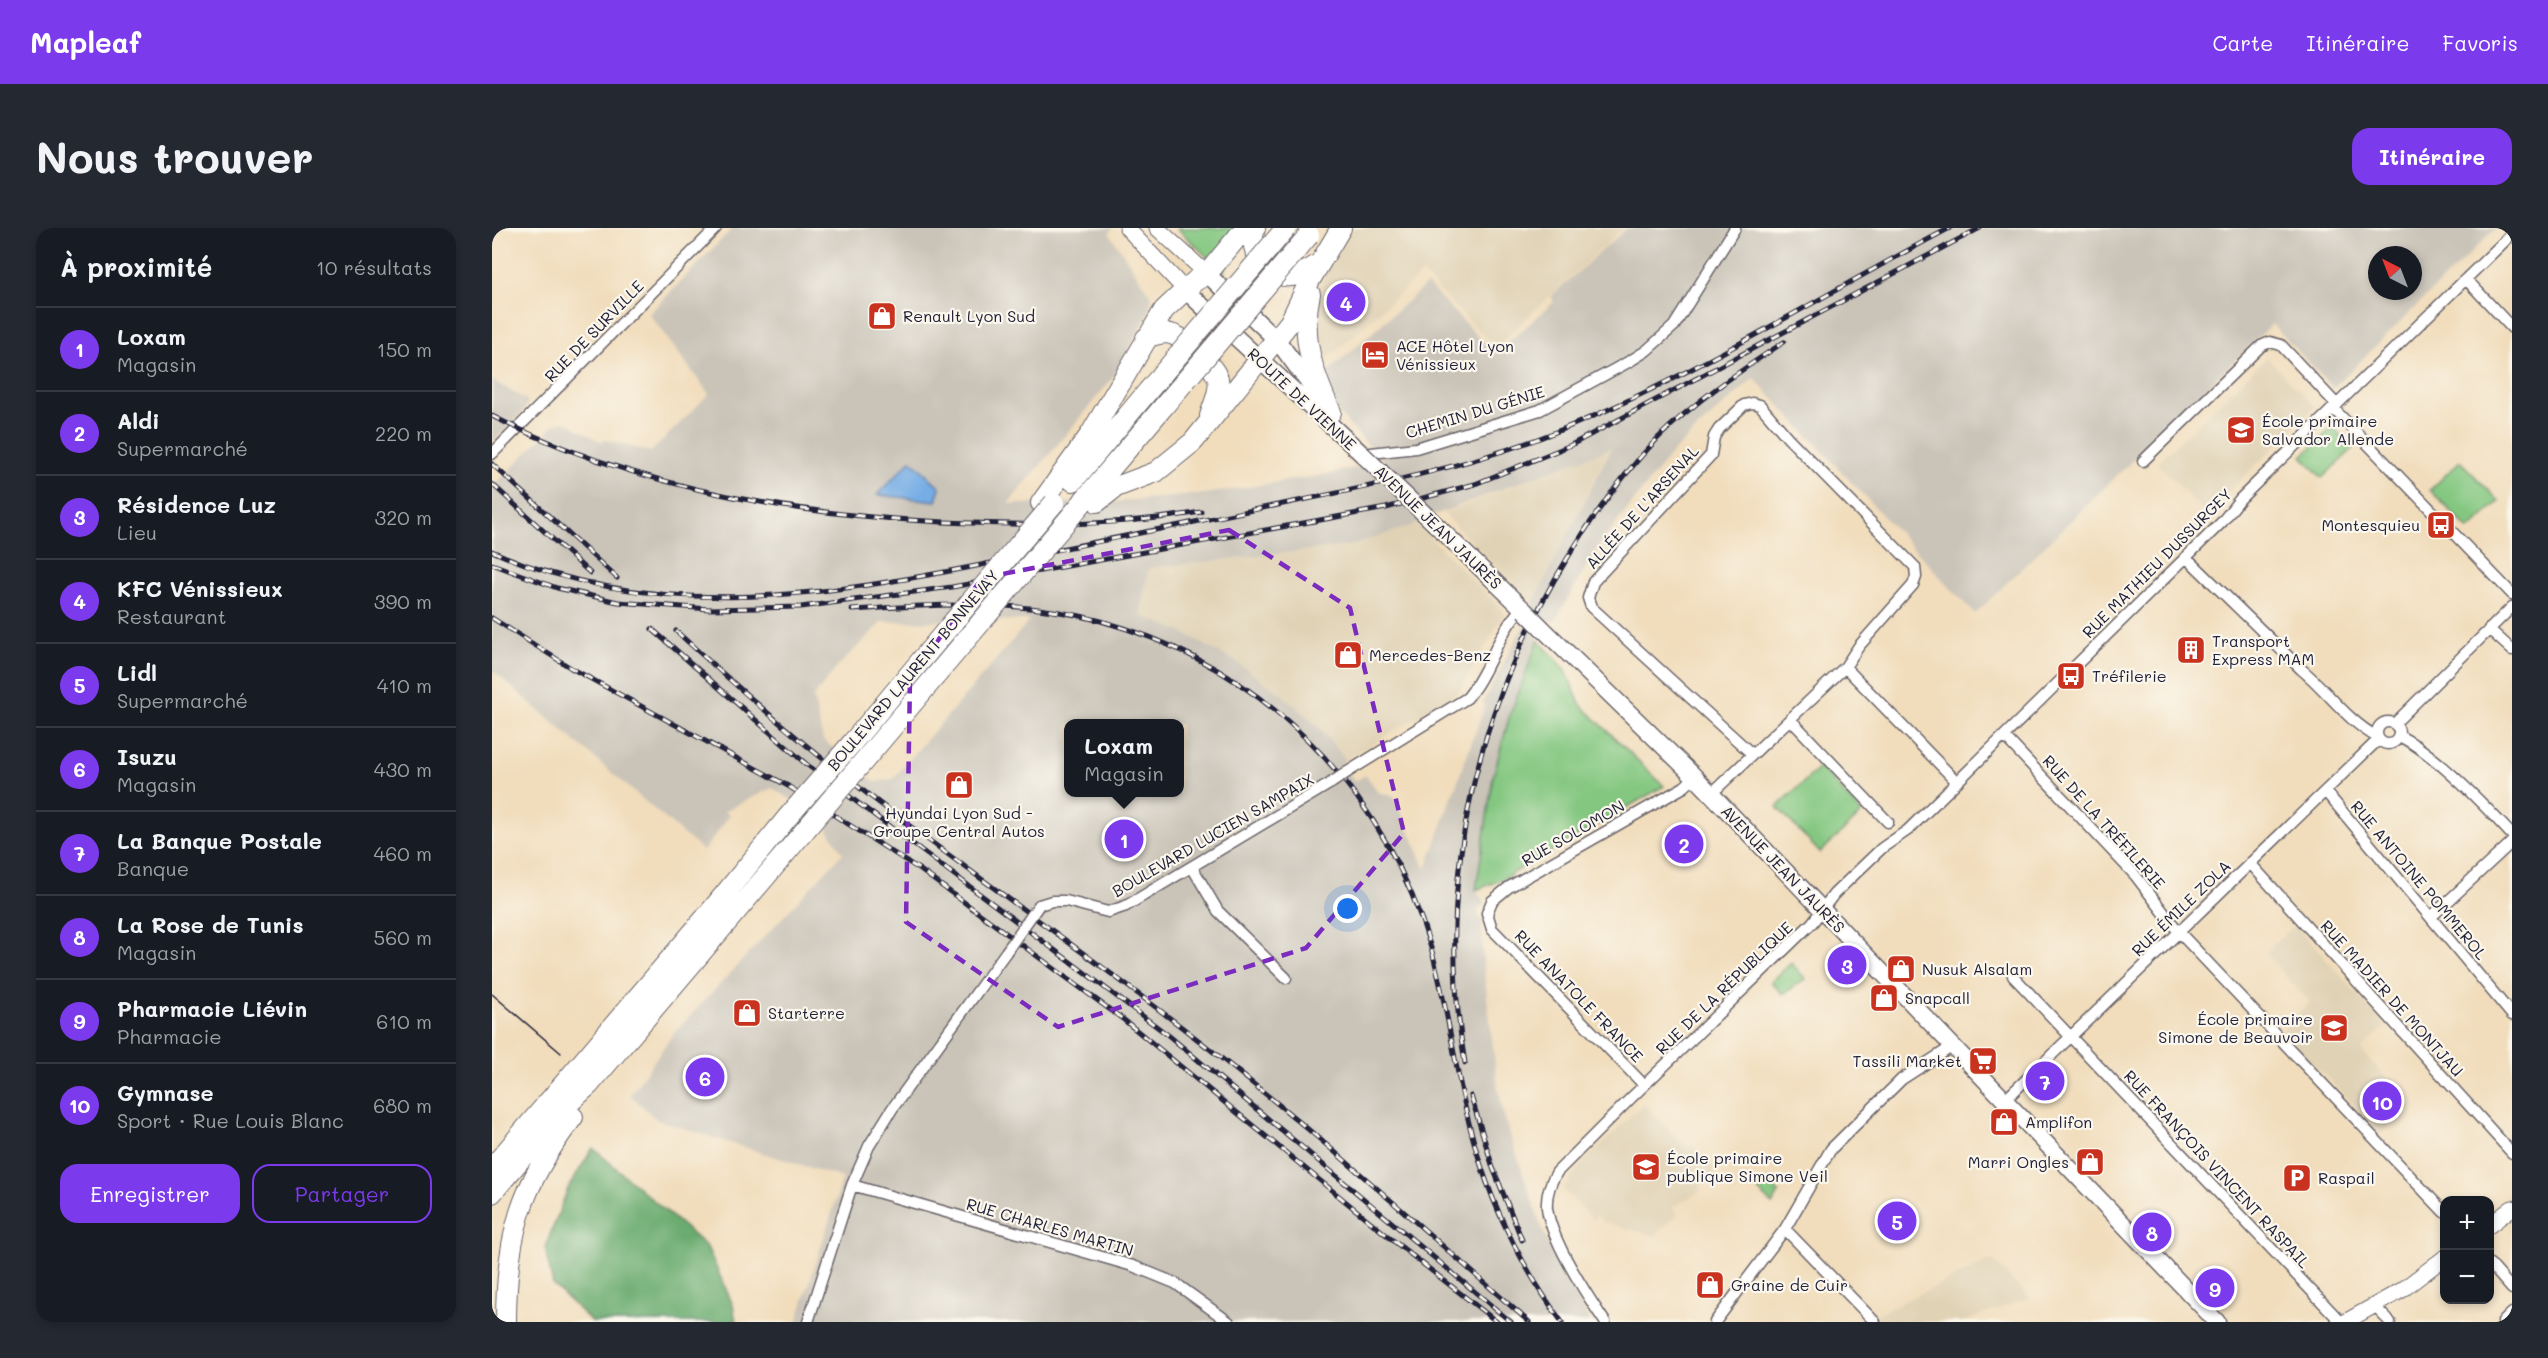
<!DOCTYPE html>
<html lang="fr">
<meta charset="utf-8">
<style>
body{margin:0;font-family:Mali,sans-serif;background:#242831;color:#f1f3f6}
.controls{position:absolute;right:18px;bottom:18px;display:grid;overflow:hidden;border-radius:12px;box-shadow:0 3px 9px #0003}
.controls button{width:54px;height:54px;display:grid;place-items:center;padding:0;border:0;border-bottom:2px solid #363941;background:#171b24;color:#f1f3f6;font:30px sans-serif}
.compass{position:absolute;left:1876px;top:18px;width:54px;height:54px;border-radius:50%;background:#171b24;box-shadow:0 3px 9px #0003;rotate:318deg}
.you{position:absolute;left:856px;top:681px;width:21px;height:21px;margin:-15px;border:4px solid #fff;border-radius:50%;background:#1a73e8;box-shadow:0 0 0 9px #1a73e833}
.badge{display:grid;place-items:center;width:39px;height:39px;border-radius:50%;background:#7c3aed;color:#fff;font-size:20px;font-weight:700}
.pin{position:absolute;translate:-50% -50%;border:3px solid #fff;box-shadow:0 2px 6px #0006}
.popup{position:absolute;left:572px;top:491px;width:120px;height:78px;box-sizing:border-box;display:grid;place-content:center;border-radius:12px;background:#171b24;filter:drop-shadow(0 2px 4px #0005);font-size:20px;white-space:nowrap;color:#9ea1a6}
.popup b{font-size:22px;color:#f1f3f6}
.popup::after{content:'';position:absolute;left:50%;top:100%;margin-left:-12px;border:12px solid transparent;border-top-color:#171b24}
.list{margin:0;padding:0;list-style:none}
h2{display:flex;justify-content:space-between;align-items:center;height:78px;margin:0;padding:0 24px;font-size:26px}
h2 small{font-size:20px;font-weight:400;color:#9ea1a6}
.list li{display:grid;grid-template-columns:39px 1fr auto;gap:18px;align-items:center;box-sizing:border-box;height:84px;padding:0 24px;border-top:2px solid #363941}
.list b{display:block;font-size:22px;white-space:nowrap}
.list p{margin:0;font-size:20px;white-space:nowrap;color:#9ea1a6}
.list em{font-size:20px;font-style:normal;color:#9ea1a6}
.actions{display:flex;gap:12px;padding:18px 24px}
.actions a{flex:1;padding:14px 0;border:2px solid #7c3aed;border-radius:18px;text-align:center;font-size:21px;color:#7c3aed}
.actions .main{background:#7c3aed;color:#fff}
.map{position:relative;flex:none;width:2020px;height:1094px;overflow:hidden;border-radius:18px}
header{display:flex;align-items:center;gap:36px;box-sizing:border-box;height:84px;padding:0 30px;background:#7c3aed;color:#fff}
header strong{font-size:28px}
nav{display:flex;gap:33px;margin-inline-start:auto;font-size:21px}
.intro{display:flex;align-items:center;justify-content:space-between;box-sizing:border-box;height:144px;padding:0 36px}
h1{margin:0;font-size:42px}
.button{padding:15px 27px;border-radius:18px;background:#7c3aed;color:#fff;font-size:21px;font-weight:700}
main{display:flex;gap:36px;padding:0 36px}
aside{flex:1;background:#171b24;border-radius:18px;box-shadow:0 3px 9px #0003}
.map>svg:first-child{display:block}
.built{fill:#e0d2b5}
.industrial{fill:#c9c3b8;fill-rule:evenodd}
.green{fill:#84c781;stroke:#53745e;stroke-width:1.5}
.forest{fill:#6bac6f;stroke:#466755;stroke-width:1.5}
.water{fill:#76ade5;stroke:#4c6890;stroke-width:1.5}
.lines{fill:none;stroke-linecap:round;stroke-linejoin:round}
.street-casing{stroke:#6a6368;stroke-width:13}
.secondary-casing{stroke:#6a6368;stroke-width:17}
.primary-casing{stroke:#6a6368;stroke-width:19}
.highway-casing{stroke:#6a6368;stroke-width:22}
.street{stroke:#fff;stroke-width:10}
.secondary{stroke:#fff;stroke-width:15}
.primary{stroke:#fff;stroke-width:16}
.highway{stroke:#fff;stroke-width:20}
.tram{stroke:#22223b;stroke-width:1.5}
.rail-casing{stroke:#22223b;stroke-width:5}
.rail{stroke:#fbf7ec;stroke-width:3;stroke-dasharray:9;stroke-linecap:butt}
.street-bridge-casing{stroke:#6a6368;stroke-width:13;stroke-linecap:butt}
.primary-bridge-casing{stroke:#6a6368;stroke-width:19;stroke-linecap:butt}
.highway-bridge-casing{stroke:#6a6368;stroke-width:22;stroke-linecap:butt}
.street-bridge{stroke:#fff;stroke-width:10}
.primary-bridge{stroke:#fff;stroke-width:16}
.highway-bridge{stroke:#fff;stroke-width:20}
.marked{fill:none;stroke:#7b2cbf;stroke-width:4.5;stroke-dasharray:12 8;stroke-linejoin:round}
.labels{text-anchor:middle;stroke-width:4.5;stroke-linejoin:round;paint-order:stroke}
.poi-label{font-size:16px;fill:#22223b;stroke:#fbf7ec;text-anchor:start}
.street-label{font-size:16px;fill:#22223b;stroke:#fbf7ec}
</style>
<header>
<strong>Mapleaf</strong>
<nav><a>Carte</a><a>Itinéraire</a><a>Favoris</a></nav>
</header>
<div class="intro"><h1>Nous trouver</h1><a class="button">Itinéraire</a></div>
<main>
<aside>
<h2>À proximité<small>10 résultats</small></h2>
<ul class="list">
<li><span class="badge">1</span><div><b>Loxam</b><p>Magasin</p></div><em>150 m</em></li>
<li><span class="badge">2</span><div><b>Aldi</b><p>Supermarché</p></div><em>220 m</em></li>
<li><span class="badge">3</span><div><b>Résidence Luz</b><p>Lieu</p></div><em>320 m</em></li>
<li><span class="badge">4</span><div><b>KFC Vénissieux</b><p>Restaurant</p></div><em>390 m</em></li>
<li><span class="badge">5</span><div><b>Lidl</b><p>Supermarché</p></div><em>410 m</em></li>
<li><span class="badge">6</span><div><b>Isuzu</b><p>Magasin</p></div><em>430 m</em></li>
<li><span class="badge">7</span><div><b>La Banque Postale</b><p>Banque</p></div><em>460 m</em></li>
<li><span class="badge">8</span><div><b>La Rose de Tunis</b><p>Magasin</p></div><em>560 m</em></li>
<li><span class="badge">9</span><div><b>Pharmacie Liévin</b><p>Pharmacie</p></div><em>610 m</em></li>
<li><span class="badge">10</span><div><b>Gymnase</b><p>Sport · Rue Louis Blanc</p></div><em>680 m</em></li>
</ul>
<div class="actions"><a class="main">Enregistrer</a><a>Partager</a></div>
</aside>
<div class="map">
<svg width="2020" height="1094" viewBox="0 0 2020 1094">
<rect width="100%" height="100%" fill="#fbf7ec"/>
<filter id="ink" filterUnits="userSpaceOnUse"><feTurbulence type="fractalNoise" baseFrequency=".0167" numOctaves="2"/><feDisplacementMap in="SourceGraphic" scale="12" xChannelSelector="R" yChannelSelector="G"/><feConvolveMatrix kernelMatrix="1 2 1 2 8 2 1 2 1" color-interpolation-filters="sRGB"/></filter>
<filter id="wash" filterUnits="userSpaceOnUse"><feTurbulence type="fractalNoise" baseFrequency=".008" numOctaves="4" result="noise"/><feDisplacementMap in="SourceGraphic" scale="24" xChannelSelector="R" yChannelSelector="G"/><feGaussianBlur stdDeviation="1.35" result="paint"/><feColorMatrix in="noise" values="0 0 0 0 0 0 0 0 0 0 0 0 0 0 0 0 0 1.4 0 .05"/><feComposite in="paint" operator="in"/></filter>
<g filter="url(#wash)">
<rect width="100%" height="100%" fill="#f1ddbc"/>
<!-- built -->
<path class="built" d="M862 0H1132L1056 69 1004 120 930 45 830 136 823 104 824 72 832 47Z
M1775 129 1823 179 1714 286 1665 235Z
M1118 219 1041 375 951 285 1021 259Z
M925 296 988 360 1009 378 1012 386 968 463 854 532 824 496 770 452 715 417 648 387 657 340 856 318Z
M1803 697 1894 798 1869 822 1919 878 1889 905 1789 803 1818 774 1773 725Z
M1152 876 1195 920 1199 916 1225 942 1207 959 1210 962 1180 979 1186 986 1163 1008 1111 994 1106 988 1101 992 1071 961 1090 935Z
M1500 1032 1538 1070 1470 1094H1391L1383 1087Z"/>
<!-- industrial -->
<path class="industrial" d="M241 0H621L617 5 660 69 656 87 620 151 516 276 618 274 713 266 837 246 891 233 845 184 829 150 935 56 1003 126 1062 74 1059 68 1135 0H2004L1841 160 1780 96 1483 386 1262 150 1206 200 1178 227 1105 320 1063 393 1051 392 1017 490 1001 549 984 662 993 676 987 679 986 688 990 691 991 735 1006 861 1014 896 1051 1003 1074 1052 1099 1094H305L351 950 165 892 138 867 182 805 351 625 328 589 280 560 232 583 238 587 211 623 0 442V260L62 197 72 193 108 213 114 212 159 224 217 166 157 86ZM1885 27H1921V63H1885ZM1119 220 1041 375V382L1034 397 1030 400 991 474 993 477 934 641 902 569 886 564 874 547 863 553 849 536 854 532 824 496 788 465 744 434 690 404 648 387 657 340 856 318 925 296 929 292ZM538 392 401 551 383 554 331 512 321 469 348 436 390 394ZM576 496H688V564H576Z
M0 152 36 173 32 183 0 215Z"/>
<!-- green -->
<path class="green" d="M685 0H746L735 20 732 45Z
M1841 199 1861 221 1830 250 1810 228Z
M1968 233 2007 273 1977 302 1938 262Z
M1046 412 1073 441 1088 476 1172 558 1011 651 984 662 1001 549 1017 490Z
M1328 539 1370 585 1328 625 1285 579Z
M1299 735 1314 751 1291 766 1279 754Z
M1276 953 1287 965 1280 977 1266 962Z"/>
<!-- forest -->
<path class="forest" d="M101 920 215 1019 241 1077 244 1094H100L61 1057 53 1020 76 960Z"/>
<!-- water -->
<path class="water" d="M419 232 448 259 444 273 385 267Z"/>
</g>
<g filter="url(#ink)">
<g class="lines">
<!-- street casing -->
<g class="street-casing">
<path id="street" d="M1974 51 2020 100
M1841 180 2020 366
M0 226 224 0
M870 226 924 220 1048 182 1138 133 1154 123 1182 98 1243 0
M1651 233 1769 118 1778 114 1789 117 1845 177
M1694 329 1809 441C1835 462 1854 492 1885 509
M1997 401 2020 422
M1298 491 1396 594
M1885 505a11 11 0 1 1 22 0a11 11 0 1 1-22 0Z
M1902 496 2020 379
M1512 508 1643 647 1686 703 1952 984
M1907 508C1940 523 1994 579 2020 607
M1260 526 1099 379 1096 370 1101 354 1219 227 1222 209 1227 201 1252 177 1260 175 1268 177 1296 210 1423 339 1424 349 1421 357 1367 418 1353 439 1465 554
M854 545 975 470C998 443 1005 405 1030 380
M1834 564 2020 787
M1219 566 1353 439
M1758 635 2020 925
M700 639 726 683 794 750
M547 677 560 673H574L616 684 634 678 839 555
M1939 689 2020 614
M1521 748 1849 1094
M1152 857 1000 701 995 685 1000 673 1017 659 1192 559 1203 549
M1513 872 1886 512
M360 957 641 1038 683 1055 737 1094
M1293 1001 1383 1094
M1998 1036 2020 1061
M1883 1079 1898 1094
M316 1094 360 957 377 918 400 881 514 724
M1113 1094C1094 1066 1059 1013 1055 980 1054 967 1058 955 1065 944L1140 869 1320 695 1342 666 1390 620 1416 602 1730 294 1748 271 2020 6
M1223 1094 1293 1001 1339 921 1410 851 1461 818
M2011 1094 2020 1085"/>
</g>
<!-- secondary casing -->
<g class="secondary-casing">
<path id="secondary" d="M635 0 693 62
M665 0 715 46
M1998 997 2020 980
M1853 1094 1910 1062 1952 1030"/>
</g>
<!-- primary casing -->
<g class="primary-casing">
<path id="primary" d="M715 46 785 112 828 170
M693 62 870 226
M943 296 1032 382
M1051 401 1203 549 1725 1094"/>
</g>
<!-- highway casing -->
<g class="highway-casing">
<path id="highway" d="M763 0C756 20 771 44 792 48 805 50 818 42 828 35
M818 66C808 109 821 145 839 184
M654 110C662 107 674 103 682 107 694 112 722 138 726 151 729 162 721 177 718 188
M581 253 656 163
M592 272 672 178
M605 274 624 259 664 244 701 214 798 94 818 52 849 0
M549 275 598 207 672 82 703 53 715 46 753 0
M360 515 462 393
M376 528 490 393
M0 940 214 689 295 590
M0 965 73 879 97 857 314 601
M14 1094C14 1009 28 958 81 889"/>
</g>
<!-- street -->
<use href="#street" class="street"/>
<!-- secondary -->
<use href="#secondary" class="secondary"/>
<!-- primary -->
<use href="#primary" class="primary"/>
<!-- highway -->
<use href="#highway" class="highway"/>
<!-- tram -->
<path class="tram" d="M0 766 69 825"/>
<!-- rail casing -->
<g class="rail-casing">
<path id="rail" d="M0 188C147 262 315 290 479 295 556 298 633 297 709 284
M0 236 125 350
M0 256 98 345
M0 323C157 393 321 370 484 338 557 324 630 309 703 294 823 268 947 250 1061 205 1200 150 1327 68 1458 0
M0 336 65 360 126 374 217 381 309 379 460 359 894 280 983 256 1079 217 1488 0
M360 382C442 376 529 371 609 393 772 438 891 560 939 720 958 786 964 855 984 921 1002 983 1032 1042 1070 1094
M0 390 79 440 296 558 427 641 632 792 903 1014 1005 1094
M160 401 314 536 676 807 1019 1094
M184 403C245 459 307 514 373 564 475 643 581 715 683 794 806 888 921 992 1037 1094
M973 835C942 658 983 478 1078 326 1103 285 1132 245 1166 210 1203 173 1248 143 1292 114
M979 868 1001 940 1030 1012"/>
</g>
<!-- rail -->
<use href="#rail" class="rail"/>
<!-- street-bridge casing -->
<g class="street-bridge-casing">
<path id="street-bridge" d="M839 555 854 545
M514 724 547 677"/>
</g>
<!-- primary-bridge casing -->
<g class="primary-bridge-casing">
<path id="primary-bridge" d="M870 226 943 296
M1032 382 1051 401"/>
</g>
<!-- highway-bridge casing -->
<g class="highway-bridge-casing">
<path id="highway-bridge" d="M656 163 794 0
M672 178 817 7
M462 393 562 275
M490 393 591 274
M295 590 360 515
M314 601 376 528"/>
</g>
<!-- street-bridge -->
<use href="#street-bridge" class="street-bridge"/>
<!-- primary-bridge -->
<use href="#primary-bridge" class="primary-bridge"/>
<!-- highway-bridge -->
<use href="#highway-bridge" class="highway-bridge"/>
</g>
</g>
<!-- marked area -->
<path class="marked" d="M737 302 858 380 912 605 814 720 566 799 414 694 418 452 490 350Z"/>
<!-- icons -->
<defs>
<g id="shop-square" transform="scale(1.5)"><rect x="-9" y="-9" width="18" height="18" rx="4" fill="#c8321e" stroke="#fbf7ec"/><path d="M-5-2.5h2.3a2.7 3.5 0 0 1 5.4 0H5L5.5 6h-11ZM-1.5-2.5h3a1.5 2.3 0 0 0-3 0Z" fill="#fff"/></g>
<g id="hotel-square" transform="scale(1.5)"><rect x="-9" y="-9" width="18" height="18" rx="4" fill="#c8321e" stroke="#fbf7ec"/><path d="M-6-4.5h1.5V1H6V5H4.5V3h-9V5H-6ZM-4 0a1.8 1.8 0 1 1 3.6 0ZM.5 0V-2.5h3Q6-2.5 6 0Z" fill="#fff"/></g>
<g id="school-square" transform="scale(1.5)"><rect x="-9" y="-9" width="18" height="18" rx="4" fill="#c8321e" stroke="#fbf7ec"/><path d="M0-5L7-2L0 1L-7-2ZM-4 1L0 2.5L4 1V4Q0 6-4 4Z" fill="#fff"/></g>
<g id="bus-square" transform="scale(1.5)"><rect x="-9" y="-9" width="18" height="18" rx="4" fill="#c8321e" stroke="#fbf7ec"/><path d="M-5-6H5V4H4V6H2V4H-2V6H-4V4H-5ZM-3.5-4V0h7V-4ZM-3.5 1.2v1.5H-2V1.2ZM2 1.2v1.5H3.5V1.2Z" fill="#fff"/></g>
<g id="building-square" transform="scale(1.5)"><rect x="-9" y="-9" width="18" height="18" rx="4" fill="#c8321e" stroke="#fbf7ec"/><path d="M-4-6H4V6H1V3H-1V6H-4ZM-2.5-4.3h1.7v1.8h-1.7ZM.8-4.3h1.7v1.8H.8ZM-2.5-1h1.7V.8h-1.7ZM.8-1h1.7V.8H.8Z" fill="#fff"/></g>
<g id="supermarket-square" transform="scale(1.5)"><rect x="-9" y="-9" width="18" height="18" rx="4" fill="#c8321e" stroke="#fbf7ec"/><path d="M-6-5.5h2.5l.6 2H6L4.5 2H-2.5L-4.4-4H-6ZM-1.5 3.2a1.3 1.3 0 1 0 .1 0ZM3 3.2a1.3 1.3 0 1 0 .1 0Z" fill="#fff"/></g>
<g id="parking-square" transform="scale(1.5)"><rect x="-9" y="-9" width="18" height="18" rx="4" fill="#c8321e" stroke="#fbf7ec"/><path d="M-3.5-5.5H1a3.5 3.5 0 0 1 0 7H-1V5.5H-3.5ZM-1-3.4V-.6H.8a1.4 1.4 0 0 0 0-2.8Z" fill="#fff"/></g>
</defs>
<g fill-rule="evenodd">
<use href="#shop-square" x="390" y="88"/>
<use href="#hotel-square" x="883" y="127"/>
<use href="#school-square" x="1749" y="202"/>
<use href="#bus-square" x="1949" y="297"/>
<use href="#building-square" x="1699" y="422"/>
<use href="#shop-square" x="856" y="427"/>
<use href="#bus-square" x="1579" y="448"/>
<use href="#shop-square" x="467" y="557"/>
<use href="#shop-square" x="1409" y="741"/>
<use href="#shop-square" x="1392" y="770"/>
<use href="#shop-square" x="255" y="785"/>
<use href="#school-square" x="1842" y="800"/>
<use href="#supermarket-square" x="1491" y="833"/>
<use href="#shop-square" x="1512" y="894"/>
<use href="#shop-square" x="1598" y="934"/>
<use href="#school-square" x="1154" y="939"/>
<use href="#parking-square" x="1805" y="950"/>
<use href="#shop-square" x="1218" y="1057"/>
</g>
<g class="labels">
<!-- poi labels -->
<g class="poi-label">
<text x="411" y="94">Renault Lyon Sud</text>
<text x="904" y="124">ACE Hôtel Lyon<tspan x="904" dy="18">Vénissieux</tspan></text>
<text x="1770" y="199">École primaire<tspan x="1770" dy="18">Salvador Allende</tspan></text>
<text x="1928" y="303" text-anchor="end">Montesquieu</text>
<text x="1720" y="419">Transport<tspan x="1720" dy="18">Express MAM</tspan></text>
<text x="877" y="433">Mercedes-Benz</text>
<text x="1600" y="454">Tréfilerie</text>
<text x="467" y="591" text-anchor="middle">Hyundai Lyon Sud -<tspan x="467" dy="18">Groupe Central Autos</tspan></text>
<text x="1430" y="747">Nusuk Alsalam</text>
<text x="1413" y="776">Snapcall</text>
<text x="276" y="791">Starterre</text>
<text x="1821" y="797" text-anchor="end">École primaire<tspan x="1821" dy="18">Simone de Beauvoir</tspan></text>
<text x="1470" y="839" text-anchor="end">Tassili Market</text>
<text x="1533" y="900">Amplifon</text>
<text x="1175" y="936">École primaire<tspan x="1175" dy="18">publique Simone Veil</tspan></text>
<text x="1577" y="940" text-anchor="end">Marri Ongles</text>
<text x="1826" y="956">Raspail</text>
<text x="1239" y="1063">Graine de Cuir</text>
</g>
<!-- street labels -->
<g class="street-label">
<text transform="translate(102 103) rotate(-46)" y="6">RUE DE SURVILLE</text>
<text transform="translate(810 171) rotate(43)" y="6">ROUTE DE VIENNE</text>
<text transform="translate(983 184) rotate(-17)" y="6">CHEMIN DU GÉNIE</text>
<text transform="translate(1150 279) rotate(-48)" y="6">ALLÉE DE L'ARSENAL</text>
<text transform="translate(946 299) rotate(44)" y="6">AVENUE JEAN JAURÈS</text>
<text transform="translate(1665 335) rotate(-45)" y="6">RUE MATHIEU DUSSURGEY</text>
<text transform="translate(421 442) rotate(-50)" y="6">BOULEVARD LAURENT BONNEVAY</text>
<text transform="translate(1612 594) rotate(48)" y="6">RUE DE LA TRÉFILERIE</text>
<text transform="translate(1081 605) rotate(-30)" y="6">RUE SOLOMON</text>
<text transform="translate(721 607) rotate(-30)" y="6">BOULEVARD LUCIEN SAMPAIX</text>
<text transform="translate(1291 641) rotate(46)" y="6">AVENUE JEAN JAURÈS</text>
<text transform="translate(1927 652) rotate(50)" y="6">RUE ANTOINE POMMEROL</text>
<text transform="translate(1689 680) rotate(-44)" y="6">RUE ÉMILE ZOLA</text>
<text transform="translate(1232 760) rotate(-44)" y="6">RUE DE LA RÉPUBLIQUE</text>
<text transform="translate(1087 768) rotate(46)" y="6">RUE ANATOLE FRANCE</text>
<text transform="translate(1900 770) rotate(48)" y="6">RUE MADIER DE MONTJAU</text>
<text transform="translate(1725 941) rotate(47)" y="6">RUE FRANÇOIS VINCENT RASPAIL</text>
<text transform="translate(558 999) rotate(16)" y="6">RUE CHARLES MARTIN</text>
</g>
</g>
</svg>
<div class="controls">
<button>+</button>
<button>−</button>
</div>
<svg class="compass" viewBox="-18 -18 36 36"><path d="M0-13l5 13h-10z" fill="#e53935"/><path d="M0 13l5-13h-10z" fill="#9ea1a6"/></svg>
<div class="you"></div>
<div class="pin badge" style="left:632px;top:611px">1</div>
<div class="popup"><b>Loxam</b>Magasin</div>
<div class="pin badge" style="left:1192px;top:616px">2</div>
<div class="pin badge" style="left:1355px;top:737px">3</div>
<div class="pin badge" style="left:854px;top:74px">4</div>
<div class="pin badge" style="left:1405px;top:993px">5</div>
<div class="pin badge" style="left:213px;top:849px">6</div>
<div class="pin badge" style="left:1553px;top:853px">7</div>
<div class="pin badge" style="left:1660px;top:1004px">8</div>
<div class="pin badge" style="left:1723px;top:1060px">9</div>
<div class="pin badge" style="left:1890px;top:873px">10</div>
</div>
</main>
